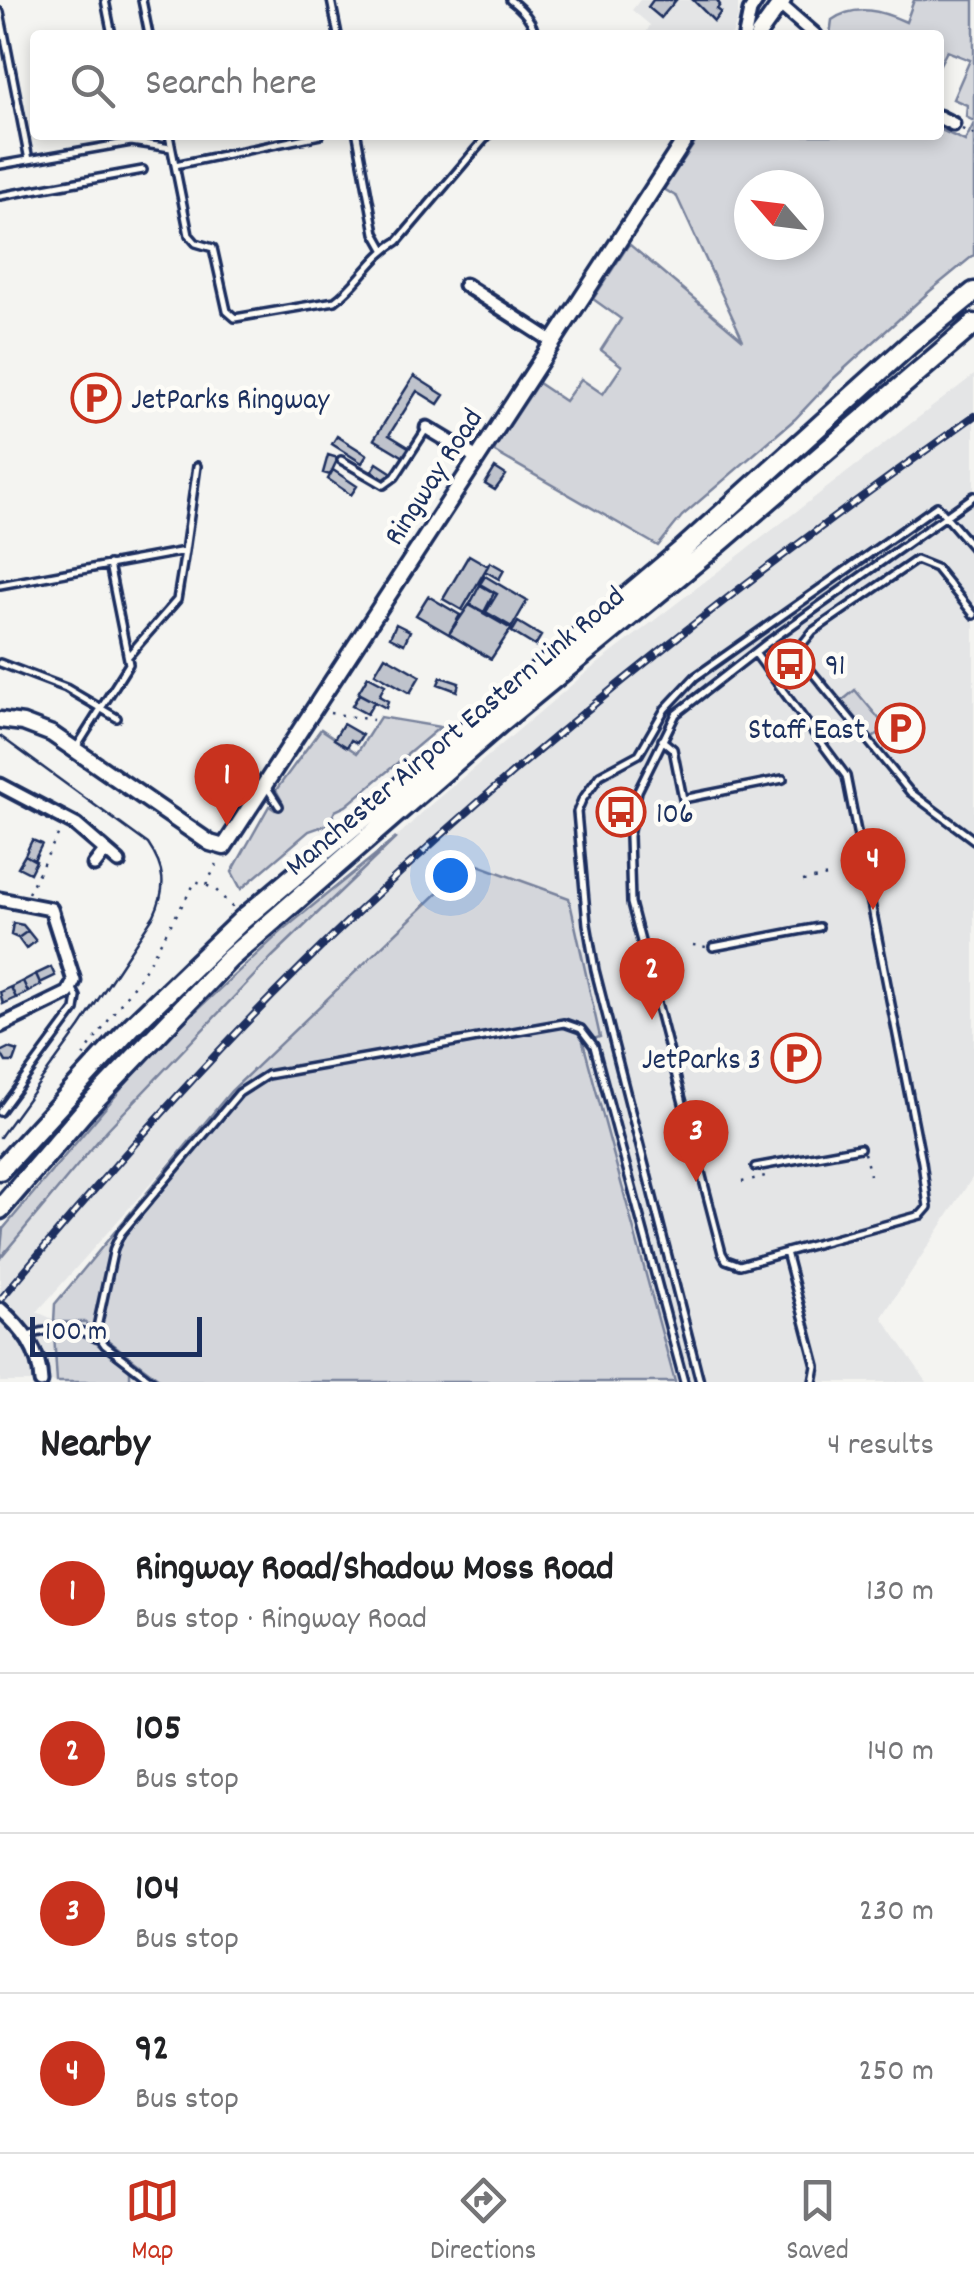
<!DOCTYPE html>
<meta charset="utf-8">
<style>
body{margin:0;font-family:Dekko,sans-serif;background:#f2f2f2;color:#202124}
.compass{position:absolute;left:734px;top:170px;width:90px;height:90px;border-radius:50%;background:#fff;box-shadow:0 5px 15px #0003;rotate:298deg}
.scale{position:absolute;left:30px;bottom:25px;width:172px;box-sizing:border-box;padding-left:10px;border:5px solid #1b2f5e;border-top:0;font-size:28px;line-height:35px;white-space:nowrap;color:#1b2f5e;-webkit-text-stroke:8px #fdfcf7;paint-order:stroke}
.you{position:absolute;left:450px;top:875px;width:35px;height:35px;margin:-25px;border:8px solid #fff;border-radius:50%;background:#1a73e8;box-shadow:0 0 0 15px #1a73e833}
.badge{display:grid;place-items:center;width:65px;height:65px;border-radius:50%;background:#c8321e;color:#fff;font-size:32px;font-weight:700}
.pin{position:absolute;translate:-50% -82px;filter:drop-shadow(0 2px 5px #0008)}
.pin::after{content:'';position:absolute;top:52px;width:35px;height:30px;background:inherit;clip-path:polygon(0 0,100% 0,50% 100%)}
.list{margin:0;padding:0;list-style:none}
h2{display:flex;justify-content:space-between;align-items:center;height:130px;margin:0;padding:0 40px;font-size:42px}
h2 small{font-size:32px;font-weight:400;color:#757577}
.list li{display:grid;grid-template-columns:65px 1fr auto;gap:30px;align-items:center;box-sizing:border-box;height:160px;padding:0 40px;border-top:2px solid #e0e0e0}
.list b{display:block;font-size:38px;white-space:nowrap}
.list p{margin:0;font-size:32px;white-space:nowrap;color:#757577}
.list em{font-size:32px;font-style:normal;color:#757577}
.icon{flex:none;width:55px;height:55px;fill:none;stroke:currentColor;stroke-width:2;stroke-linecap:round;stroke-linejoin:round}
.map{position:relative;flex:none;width:974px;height:1382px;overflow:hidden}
.search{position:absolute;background:#fff;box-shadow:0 5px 15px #0003;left:30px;right:30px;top:30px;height:110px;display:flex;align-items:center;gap:25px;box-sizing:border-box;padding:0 35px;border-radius:10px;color:#757577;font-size:38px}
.sheet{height:770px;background:#fff}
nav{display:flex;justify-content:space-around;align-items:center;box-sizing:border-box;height:140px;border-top:2px solid #e0e0e0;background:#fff;font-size:28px;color:#757577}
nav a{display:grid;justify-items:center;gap:5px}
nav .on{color:#c8321e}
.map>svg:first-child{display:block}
.built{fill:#e4e5e6;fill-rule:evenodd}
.green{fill:#d4d6db;stroke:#78829c;stroke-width:2.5;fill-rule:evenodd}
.building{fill:#bfc3cc;stroke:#1b2f5e;stroke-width:2.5}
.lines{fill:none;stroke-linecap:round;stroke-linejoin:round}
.service-casing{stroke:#1b2f5e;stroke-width:12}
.minor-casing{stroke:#1b2f5e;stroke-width:19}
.tertiary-casing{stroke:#1b2f5e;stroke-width:21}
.trunk-casing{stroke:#1b2f5e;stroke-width:25}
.path{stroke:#1b2f5e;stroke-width:2.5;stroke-dasharray:2.5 8;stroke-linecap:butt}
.service{stroke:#fdfcf7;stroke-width:5}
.minor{stroke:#fdfcf7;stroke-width:11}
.tertiary{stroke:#fdfcf7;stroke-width:14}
.trunk{stroke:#fdfcf7;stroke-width:18}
.tram{stroke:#1b2f5e;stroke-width:2.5}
.rail-casing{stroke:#1b2f5e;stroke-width:8}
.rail{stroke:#fdfcf7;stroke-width:4;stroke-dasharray:11;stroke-linecap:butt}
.labels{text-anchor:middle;stroke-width:9;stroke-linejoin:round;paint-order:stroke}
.poi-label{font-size:30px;fill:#1b2f5e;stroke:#fdfcf7;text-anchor:start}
.street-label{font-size:30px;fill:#1b2f5e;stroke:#fdfcf7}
</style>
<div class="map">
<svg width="974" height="1382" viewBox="0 0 974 1382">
<rect width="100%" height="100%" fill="#f4f4f1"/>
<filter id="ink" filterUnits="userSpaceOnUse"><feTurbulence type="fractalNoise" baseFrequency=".01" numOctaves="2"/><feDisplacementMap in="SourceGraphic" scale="20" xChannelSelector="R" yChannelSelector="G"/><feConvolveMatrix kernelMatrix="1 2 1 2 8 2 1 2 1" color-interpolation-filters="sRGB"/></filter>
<g filter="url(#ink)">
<!-- built -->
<path class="built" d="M640 0H738V17L732 35H645L650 25 632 10Z
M974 375V1175L882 1317 927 1382H0V1258L107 1130 272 957 429 806 587 672ZM207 1120 55 1304V1320L37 1312Z"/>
<!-- green -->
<path class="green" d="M914 0H974V121L966 117 967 105 953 99 970 60 947 51 939 66V35H830L832 20C856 3 882 11 906 22Z
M974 123V255L930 291 833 379 795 419 682 516 658 546 493 451 538 383 565 401 581 379 603 394 622 366 601 350 621 319 593 299 629 244 743 340 677 197 664 189 700 135H939V129L965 141ZM749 185H809V245H749Z
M855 690 886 727 873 738 842 701Z
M380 717 440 727 346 806 335 811 329 824 309 831 241 889 232 872 269 806 275 810 283 803 276 790 321 729 357 753Z
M396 838 272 957 107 1130 0 1258 3 1229 156 1048 283 930Z
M470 862 569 898 600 1037 583 1042 675 1382H163L84 1322H54L55 1304 231 1091Z
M54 1334 88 1337 130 1369V1382H57Z"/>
<!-- building -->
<path class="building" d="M653 0H676L661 18 648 7Z
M693 0H717L720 5 717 9 721 12 714 21Z
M414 376 444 395 438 404 417 391 389 435 410 448 404 457 374 439Z
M337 436 367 455 362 463 332 444Z
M328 455 338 458 330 475 323 473Z
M377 463 394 474 388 482 372 471Z
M495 468 506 475 495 490 485 484Z
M333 470 357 486 351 495 328 479Z
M469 555 488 566 462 610 443 599Z
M490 562 504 570 499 579 485 571Z
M485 576 527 601 512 627 486 612 497 594 480 584Z
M480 585 494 593 484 612 470 604Z
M428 596 460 615 449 634 416 615Z
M469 605 511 629 491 659 449 634Z
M518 622 541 636 535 646 512 632Z
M396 624 410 631 404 644 390 637Z
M385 656 420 676 410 693 375 673Z
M368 676 385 685 379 696 388 701 386 708 358 693Z
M441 677 459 683 457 691 438 684Z
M359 694 374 702 367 714 352 706Z
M343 724 362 735 357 743 351 740 347 747 334 739Z
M32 840 42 844 34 860 25 855Z
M25 855 36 861 30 873 18 867Z
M13 923 23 925 28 931 18 938 11 935Z
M28 931 36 941 26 949 18 938Z
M51 967 55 976 40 983 36 974Z
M36 974 41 985 28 992 23 981Z
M23 981 28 992 16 998 11 987Z
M11 987 16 998 3 1004 0 992Z
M8 1048 18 1051 14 1062H6L0 1052Z"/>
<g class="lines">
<!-- service casing -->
<g class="service-casing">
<path id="service" d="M105 0 112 35
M142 0 149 35
M331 0 338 35
M510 0C522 9 533 20 535 35
M0 12 29 160
M169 135 189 235 196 243 213 248 227 311 235 318 335 301C359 284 372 256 398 241L488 135
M357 135 375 233 384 249
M0 165 131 142 171 148
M175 165 320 135
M0 196 143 170
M341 460 384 485 395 477 427 428
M0 585 185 551 197 466
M974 615 936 568 916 560 813 631 800 647 799 656 910 792 974 840
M755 653 846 776 922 1162 928 1207 921 1215 740 1265 726 1260 722 1253 631 903 629 836 638 791 676 714 767 643 974 496
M129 655 177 600 185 551
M0 663 66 688 117 718
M662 740 673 749 683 799 783 779
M76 748 129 664 109 564
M268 789 279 806
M713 947 819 927
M0 1112 75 1010 77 997 72 987
M755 1167 860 1148
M786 1252 816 1366 813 1382
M26 1337C46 1328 77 1325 96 1338
M153 1382 105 1345 96 1332 114 1248 121 1233 239 1093 267 1075 564 1023 581 1029 594 1046 684 1382
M700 1382 595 970 587 924 577 812 582 800 600 775 639 754 665 709 695 677 937 506 974 549"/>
</g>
<!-- minor casing -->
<g class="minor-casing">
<path id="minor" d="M777 2 815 35
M745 35 750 11 757 0
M939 117 953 124
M465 285 552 341
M427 428 477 458
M0 785 76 825 119 862
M94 865 105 851
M0 899 51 909 74 981 68 993 0 1026
M0 1309C23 1329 40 1351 41 1382"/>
</g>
<!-- tertiary casing -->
<g class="tertiary-casing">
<path id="tertiary" d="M758 35 783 0
M0 720 23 723 52 734 210 843 224 847 688 135"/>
</g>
<!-- trunk casing -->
<g class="trunk-casing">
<path id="trunk" d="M0 1170 132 1026 243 919 682 550 910 344 974 292
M0 1209 87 1108 229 959 501 722 720 542 974 324"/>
</g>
<!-- path -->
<path class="path" d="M962 129 974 135
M330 713 373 720
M803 881 833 875
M206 885 220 858
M28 893 61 829
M693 945 706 947
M83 1056 144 971 196 881 215 889 234 909
M864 1153 870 1175
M742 1182 769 1175"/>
<!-- service -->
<use href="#service" class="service"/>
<!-- minor -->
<use href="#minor" class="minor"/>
<!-- tertiary -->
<use href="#tertiary" class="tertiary"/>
<!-- trunk -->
<use href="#trunk" class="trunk"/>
<!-- tram -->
<path class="tram" d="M0 736 148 844C165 869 167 887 154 915L80 1027 0 1137"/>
<!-- rail casing -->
<g class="rail-casing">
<path id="rail" d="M0 1300C115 1163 232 1030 363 907 553 728 761 567 974 416"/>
</g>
<!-- rail -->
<use href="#rail" class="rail"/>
</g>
</g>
<!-- icons -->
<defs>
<g id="parking-ring" transform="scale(2.5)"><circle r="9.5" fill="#fdfcf7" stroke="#c8321e" stroke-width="1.5"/><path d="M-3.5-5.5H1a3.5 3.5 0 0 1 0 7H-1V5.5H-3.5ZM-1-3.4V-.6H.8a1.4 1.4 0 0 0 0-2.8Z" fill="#c8321e"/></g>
<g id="bus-ring" transform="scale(2.5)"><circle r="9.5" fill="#fdfcf7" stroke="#c8321e" stroke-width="1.5"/><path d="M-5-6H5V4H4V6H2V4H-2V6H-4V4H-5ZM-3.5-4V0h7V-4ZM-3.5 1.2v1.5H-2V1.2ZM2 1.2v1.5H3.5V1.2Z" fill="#c8321e"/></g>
</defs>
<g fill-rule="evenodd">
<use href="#parking-ring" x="96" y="398"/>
<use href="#bus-ring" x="790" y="664"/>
<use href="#parking-ring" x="900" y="728"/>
<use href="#bus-ring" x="621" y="812"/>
<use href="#parking-ring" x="796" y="1058"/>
</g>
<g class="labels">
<!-- poi labels -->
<g class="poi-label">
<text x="131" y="408">JetParks Ringway</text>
<text x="825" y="674">91</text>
<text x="865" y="738" text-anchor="end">Staff East</text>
<text x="656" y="822">106</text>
<text x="761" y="1068" text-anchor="end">JetParks 3</text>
</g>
<!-- street labels -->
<g class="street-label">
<text transform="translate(432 476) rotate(-57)" y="10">Ringway Road</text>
<text transform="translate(454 730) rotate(-40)" y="10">Manchester Airport Eastern Link Road</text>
</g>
</g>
</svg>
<svg class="compass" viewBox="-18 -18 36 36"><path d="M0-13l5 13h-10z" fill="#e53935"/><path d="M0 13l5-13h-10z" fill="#757577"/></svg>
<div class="scale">100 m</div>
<div class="you"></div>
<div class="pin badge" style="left:227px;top:826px">1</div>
<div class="pin badge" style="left:652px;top:1020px">2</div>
<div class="pin badge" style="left:696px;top:1182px">3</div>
<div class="pin badge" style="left:873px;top:910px">4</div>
<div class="search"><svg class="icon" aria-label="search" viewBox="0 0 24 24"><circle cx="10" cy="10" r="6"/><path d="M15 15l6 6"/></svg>Search here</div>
</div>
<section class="sheet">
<h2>Nearby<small>4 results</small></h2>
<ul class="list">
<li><span class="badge">1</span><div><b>Ringway Road/Shadow Moss Road</b><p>Bus stop · Ringway Road</p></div><em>130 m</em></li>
<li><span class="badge">2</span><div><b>105</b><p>Bus stop</p></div><em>140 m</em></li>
<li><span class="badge">3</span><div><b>104</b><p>Bus stop</p></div><em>230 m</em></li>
<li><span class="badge">4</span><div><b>92</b><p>Bus stop</p></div><em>250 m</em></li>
</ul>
</section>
<nav>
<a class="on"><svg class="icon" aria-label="map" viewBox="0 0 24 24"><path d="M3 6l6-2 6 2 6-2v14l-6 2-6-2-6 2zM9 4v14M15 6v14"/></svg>Map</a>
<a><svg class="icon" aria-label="directions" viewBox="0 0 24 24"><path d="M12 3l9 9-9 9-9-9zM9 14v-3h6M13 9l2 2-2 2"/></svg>Directions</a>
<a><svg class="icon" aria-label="saved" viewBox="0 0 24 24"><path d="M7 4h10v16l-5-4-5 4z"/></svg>Saved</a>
</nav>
